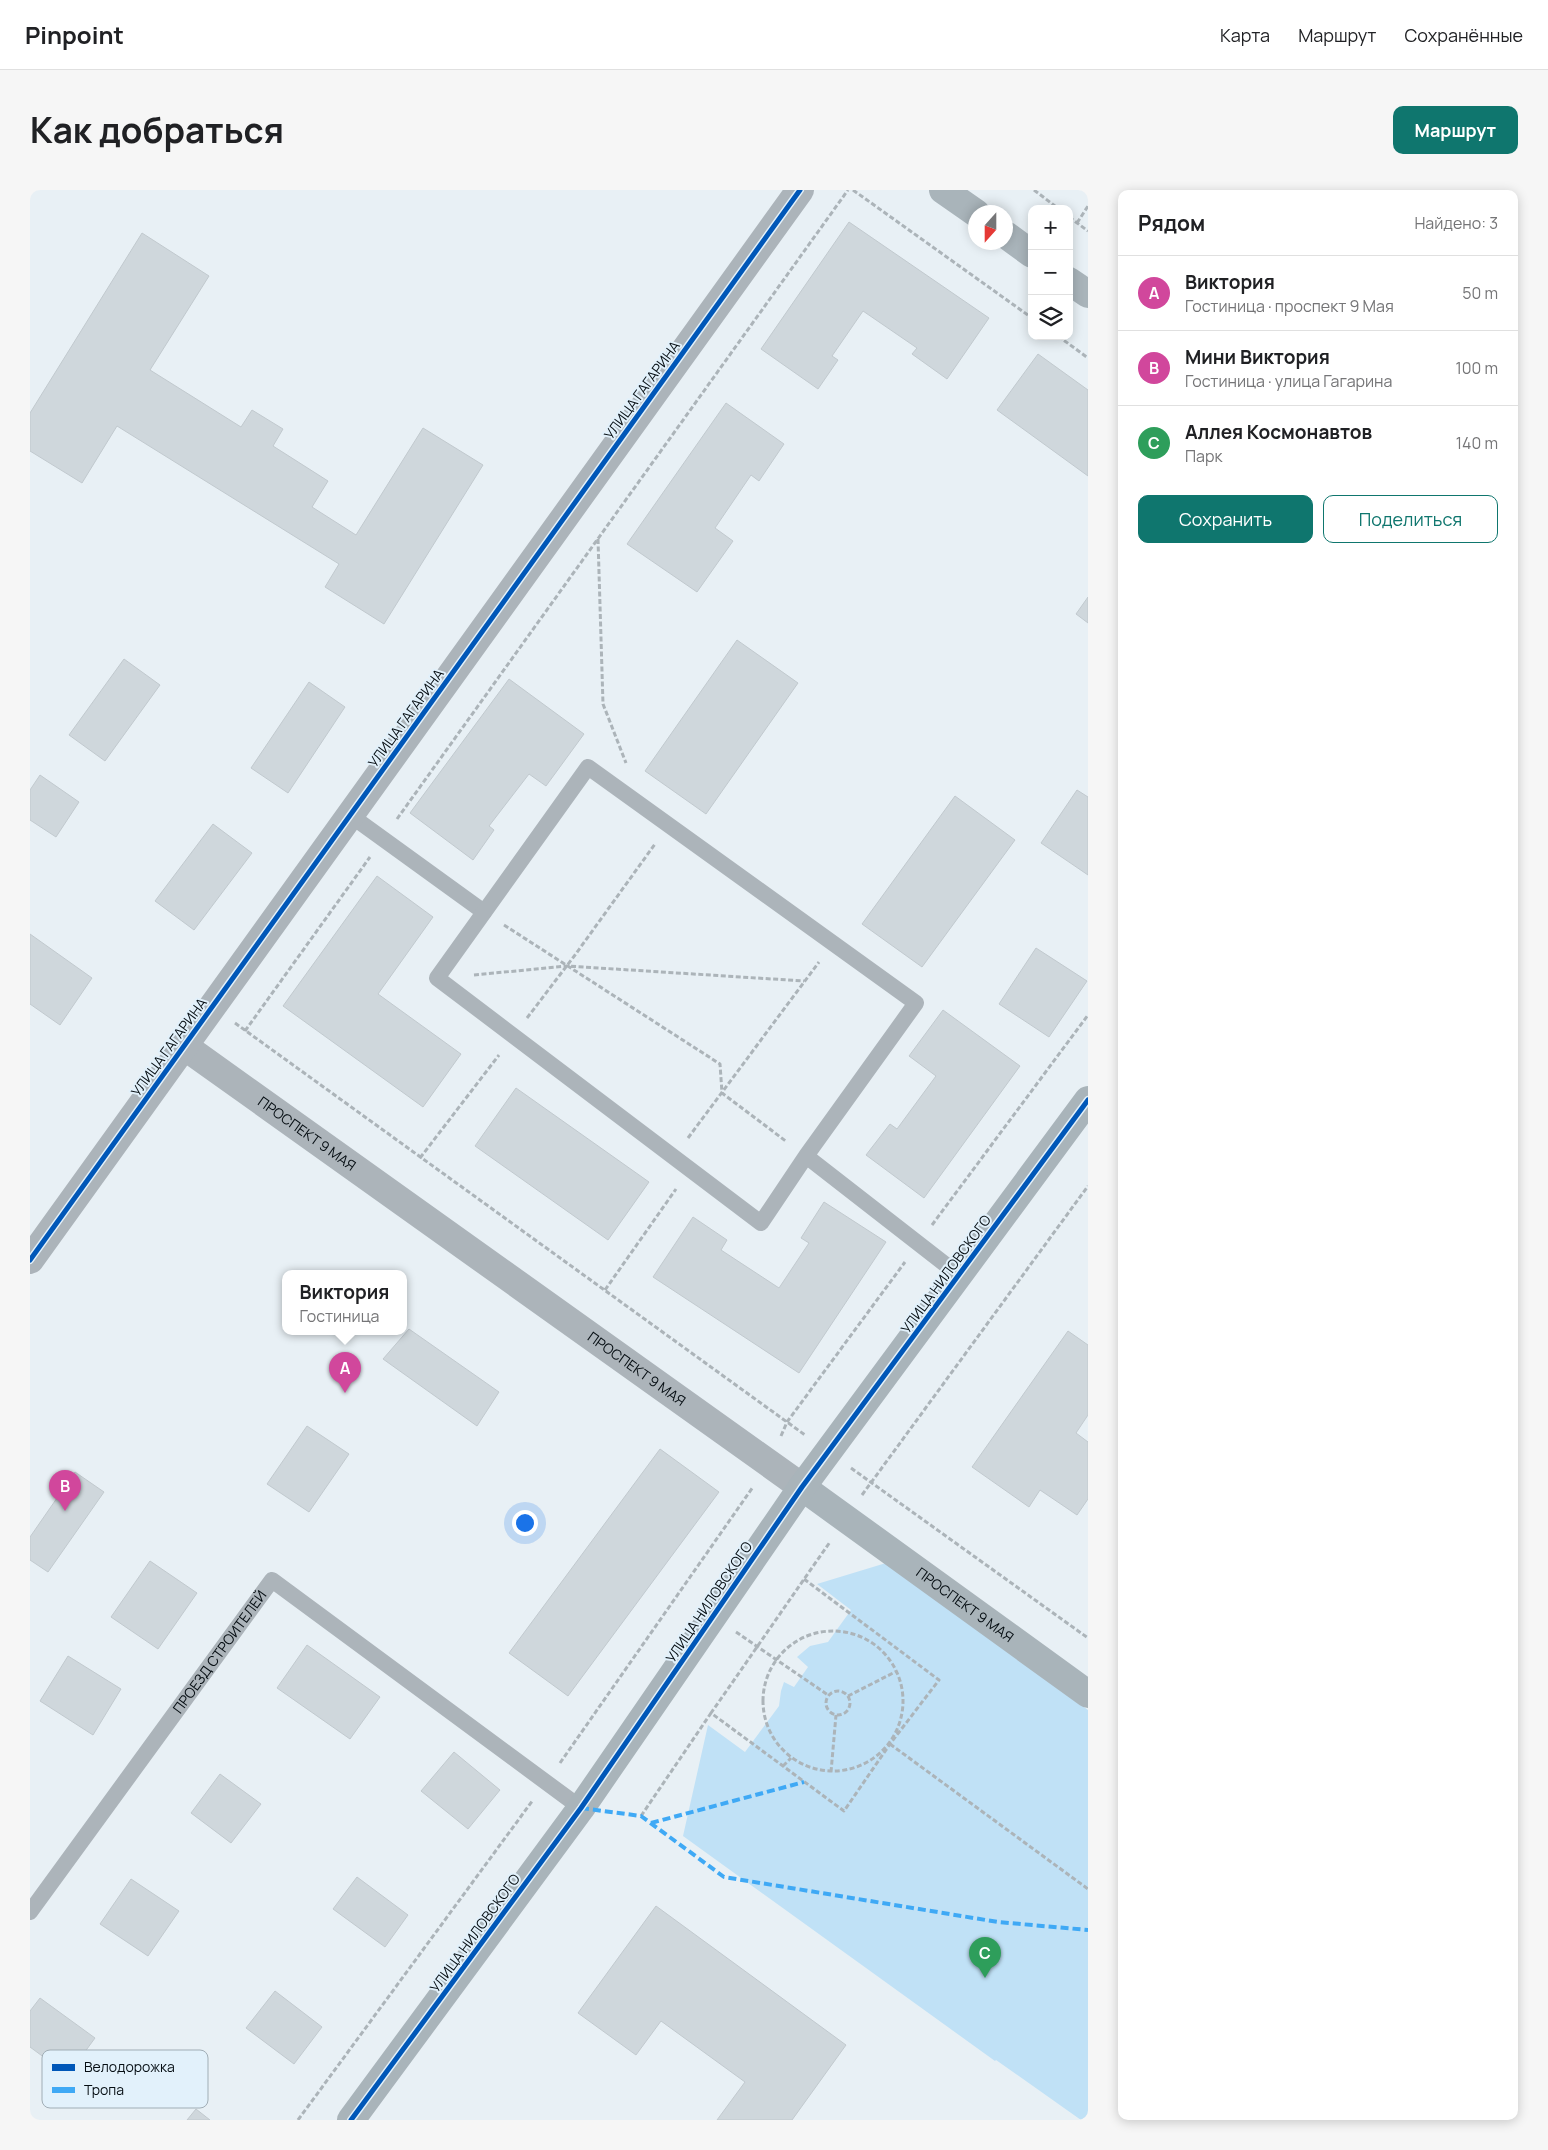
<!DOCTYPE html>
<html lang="ru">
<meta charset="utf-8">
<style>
body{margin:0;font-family:Manrope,sans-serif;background:#f6f6f6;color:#202124}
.controls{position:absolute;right:15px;top:15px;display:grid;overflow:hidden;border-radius:10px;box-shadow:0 2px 12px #0003}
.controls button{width:45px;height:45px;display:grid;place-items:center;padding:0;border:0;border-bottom:1px solid #e0e0e0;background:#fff;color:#202124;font:25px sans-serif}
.compass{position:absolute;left:938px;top:15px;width:45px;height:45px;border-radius:50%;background:#fff;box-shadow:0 2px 12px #0003;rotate:201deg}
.you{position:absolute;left:494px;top:1332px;width:18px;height:18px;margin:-12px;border:4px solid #fff;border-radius:50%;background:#1a73e8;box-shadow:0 0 0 8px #1a73e833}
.badge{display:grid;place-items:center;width:32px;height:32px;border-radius:50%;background:#0f766e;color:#fff;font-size:16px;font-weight:700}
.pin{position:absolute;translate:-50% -41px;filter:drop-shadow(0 1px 2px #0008)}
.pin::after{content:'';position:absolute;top:26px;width:18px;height:15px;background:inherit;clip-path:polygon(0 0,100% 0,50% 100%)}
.popup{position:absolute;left:252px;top:1080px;width:125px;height:65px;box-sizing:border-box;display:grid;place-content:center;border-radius:10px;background:#fff;filter:drop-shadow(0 1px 4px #0005);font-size:16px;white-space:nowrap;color:#757577}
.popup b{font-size:19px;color:#202124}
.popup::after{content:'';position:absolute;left:50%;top:100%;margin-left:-10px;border:10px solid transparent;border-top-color:#fff}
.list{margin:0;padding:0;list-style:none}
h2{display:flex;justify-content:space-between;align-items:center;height:65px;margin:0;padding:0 20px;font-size:21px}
h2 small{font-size:16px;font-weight:400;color:#757577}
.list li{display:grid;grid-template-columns:32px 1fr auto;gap:15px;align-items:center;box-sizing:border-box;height:75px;padding:0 20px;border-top:1px solid #e0e0e0}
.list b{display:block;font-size:19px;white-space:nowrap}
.list p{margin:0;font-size:16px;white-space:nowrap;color:#757577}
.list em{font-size:16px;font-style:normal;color:#757577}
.actions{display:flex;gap:10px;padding:15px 20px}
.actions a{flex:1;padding:11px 0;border:1px solid #0f766e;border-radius:10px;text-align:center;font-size:18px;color:#0f766e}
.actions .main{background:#0f766e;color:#fff}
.icon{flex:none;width:28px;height:28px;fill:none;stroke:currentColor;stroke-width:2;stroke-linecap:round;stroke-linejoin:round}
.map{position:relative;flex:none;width:1058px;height:1930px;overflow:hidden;border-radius:10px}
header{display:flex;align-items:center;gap:30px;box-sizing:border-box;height:70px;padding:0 25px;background:#fff;border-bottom:1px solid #e0e0e0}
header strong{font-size:24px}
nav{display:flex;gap:28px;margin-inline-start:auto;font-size:18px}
.intro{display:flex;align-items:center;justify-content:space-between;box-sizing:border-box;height:120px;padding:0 30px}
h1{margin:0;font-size:35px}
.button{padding:12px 22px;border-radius:10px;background:#0f766e;color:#fff;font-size:18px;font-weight:700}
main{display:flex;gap:30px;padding:0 30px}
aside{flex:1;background:#fff;border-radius:10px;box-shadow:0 2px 12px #0003}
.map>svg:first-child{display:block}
.green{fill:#c0e1f6}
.building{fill:#cfd7dc;stroke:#c1c9ce}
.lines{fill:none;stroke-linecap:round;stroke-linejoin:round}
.path{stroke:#acb4b9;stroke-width:3;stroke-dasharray:5 2.5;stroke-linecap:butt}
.lane{stroke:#acb4ba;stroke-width:16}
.street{stroke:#acb4ba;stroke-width:28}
.secondary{stroke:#a9b4ba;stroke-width:28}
.quiet{stroke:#3fa9f5;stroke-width:4;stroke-dasharray:8 4;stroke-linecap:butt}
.cycleway-casing{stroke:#e2f1fb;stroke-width:8}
.cycleway{stroke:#0057b8;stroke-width:5}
.labels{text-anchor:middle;stroke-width:4;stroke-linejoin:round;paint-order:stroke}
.street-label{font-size:14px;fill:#060e13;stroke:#e2f1fb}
.key{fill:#e2f1fb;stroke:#a0adb5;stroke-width:1}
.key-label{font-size:14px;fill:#060e13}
</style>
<header>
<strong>Pinpoint</strong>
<nav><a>Карта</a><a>Маршрут</a><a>Сохранённые</a></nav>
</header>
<div class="intro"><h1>Как добраться</h1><a class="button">Маршрут</a></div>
<main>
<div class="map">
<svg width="1058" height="1930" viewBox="0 0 1058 1930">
<rect width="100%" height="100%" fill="#e8f0f5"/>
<!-- green -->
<path class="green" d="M856 1373 1058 1520V1930H1051L966 1870 965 1871 653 1646 678 1535 715 1562 749 1516 751 1501 754 1492 764 1497 778 1477 767 1467 780 1456 798 1452 821 1420 787 1394Z"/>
<!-- building -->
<path class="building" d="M819 32 959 128 917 189 882 164 887 158 833 121 802 166 808 170 788 199 731 159Z
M112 43 179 86 120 180 211 237 222 220 253 239 243 256 298 291 282 317 326 345 393 238 453 275 354 434 295 397 309 374 87 236 52 293 0 261V223Z
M1008 164 1058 200V286L967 220Z
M696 213 754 254 729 291 721 285 685 338 703 351 667 402 597 354Z
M1058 407V433L1046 424Z
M707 450 768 493 676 624 615 581Z
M94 469 130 495 75 571 39 545Z
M479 489 554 544 516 596 499 584 459 636 464 640 443 670 380 623Z
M279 492 315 517 258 603 221 578Z
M10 585 49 612 26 647 0 630V600Z
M1047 600 1058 607V685L1011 653Z
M925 606 985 650 892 777 832 734Z
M183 634 222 663 164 740 125 711Z
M347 686 403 727 348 804 431 864 393 917 253 816Z
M0 744 62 788 30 835 0 814Z
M1006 758 1057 791 1019 847 969 814Z
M913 820 990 876 894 1008 836 965 860 934 867 939 906 886 879 866Z
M486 898 619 992 578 1050 445 956Z
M794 1012 856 1052 769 1183 623 1087 663 1027 697 1050 691 1060 749 1098 779 1053 771 1048Z
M379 1139 469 1202 447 1236 353 1169Z
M1038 1141 1058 1155V1225L1046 1243 1058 1252V1309L1047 1325 1010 1300 999 1317 942 1277Z
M277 1236 319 1264 279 1322 237 1294Z
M630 1259 689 1302 538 1506 479 1463Z
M45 1282 74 1302 18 1382 0 1370V1347Z
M120 1371 167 1403 128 1459 81 1427Z
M277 1455 350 1507 320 1549 247 1498Z
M38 1466 91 1499 63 1545 10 1511Z
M424 1562 470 1600 438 1639 391 1601Z
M190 1584 231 1614 201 1653 161 1623Z
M327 1687 378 1725 355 1757 303 1719Z
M101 1689 149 1721 118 1766 70 1734Z
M626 1716 816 1855 762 1930H687L715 1892 631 1831 606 1865 548 1823Z
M245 1801 292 1837 264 1874 216 1838Z
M10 1808 65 1848 38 1885 0 1857V1821Z
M166 1919 180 1930H157Z"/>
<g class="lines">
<!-- path -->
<path class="path" d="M823 0 1002 128
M1004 0 1029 19
M1039 27 1058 41
M1047 33 1058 16
M1028 146 1058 168
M568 349 573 514 596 573
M367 629 818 0
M474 735 690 874 692 903 757 952
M444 785 537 776 774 791
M497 828 545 765 625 654
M205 833 775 1245
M215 841 340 667
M658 948 789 772
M390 968 469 865
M902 1035 1058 825
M575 1100 646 999
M751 1246 757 1232 875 1072
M821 1278 1058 1448
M832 1305 1058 996
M774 1389 909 1490 860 1554 814 1621 681 1523C721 1466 760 1409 800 1352
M733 1511a70 70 0 1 1 140 0a70 70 0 1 1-140 0Z
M706 1442 798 1505
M796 1513a12 12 0 1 1 24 0a12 12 0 1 1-24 0Z
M818 1506 867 1481
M860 1554 1058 1699
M530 1573 723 1297
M753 1576 761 1568
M801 1582 806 1525
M611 1626 681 1523
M268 1930 503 1610"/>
<!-- lane -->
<g class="lane">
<path d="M320 625 454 722"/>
<path d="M776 966 886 813 558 577 407 788 731 1033 776 966 929 1085"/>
<path id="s1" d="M0 1722 242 1390 551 1618"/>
</g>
<!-- street -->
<g class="street">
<path id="s2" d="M154 856 772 1297"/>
<path d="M0 1070 770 0"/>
</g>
<!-- secondary -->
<g class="secondary">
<path d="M913 0 946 23"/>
<path d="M976 45 1002 64"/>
<path d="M1039 91 1058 104"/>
<path id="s3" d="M772 1297 1058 1504"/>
<path d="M321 1930 551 1618 772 1297 1058 910"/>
</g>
<!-- quiet -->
<path class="quiet" d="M551 1618 611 1626 694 1687 968 1732 1058 1740
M621 1633 774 1592"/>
<!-- cycleway casing -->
<g class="cycleway-casing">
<path id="cycleway" d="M0 1070 770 0
M321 1930 551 1618 772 1297 1058 910"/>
</g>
<!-- cycleway -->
<use href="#cycleway" class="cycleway"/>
</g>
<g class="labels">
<!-- street labels -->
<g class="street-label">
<text transform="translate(612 200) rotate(-54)" y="5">УЛИЦА ГАГАРИНА</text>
<text transform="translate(376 528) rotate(-54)" y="5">УЛИЦА ГАГАРИНА</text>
<text transform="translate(139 857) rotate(-54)" y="5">УЛИЦА ГАГАРИНА</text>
<text dy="5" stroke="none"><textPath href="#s2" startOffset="151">ПРОСПЕКТ 9 МАЯ</textPath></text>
<text transform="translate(916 1084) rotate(-54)" y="5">УЛИЦА НИЛОВСКОГО</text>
<text dy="5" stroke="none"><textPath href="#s2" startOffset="556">ПРОСПЕКТ 9 МАЯ</textPath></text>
<text transform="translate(679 1412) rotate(-56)" y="5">УЛИЦА НИЛОВСКОГО</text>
<text dy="5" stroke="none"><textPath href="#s3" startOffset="201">ПРОСПЕКТ 9 МАЯ</textPath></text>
<text dy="5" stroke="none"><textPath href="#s1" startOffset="322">ПРОЕЗД СТРОИТЕЛЕЙ</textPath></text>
<text transform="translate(445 1743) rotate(-54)" y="5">УЛИЦА НИЛОВСКОГО</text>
</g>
</g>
<!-- legend -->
<rect x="12" y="1860" width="166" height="58" rx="8" class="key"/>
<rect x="22" y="1874" width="23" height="7" fill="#0057b8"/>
<rect x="22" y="1897" width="23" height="6" fill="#3fa9f5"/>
<g class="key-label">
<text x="54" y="1882">Велодорожка</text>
<text x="54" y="1905">Тропа</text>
</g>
</svg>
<div class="controls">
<button>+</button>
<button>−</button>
<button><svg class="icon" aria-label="layers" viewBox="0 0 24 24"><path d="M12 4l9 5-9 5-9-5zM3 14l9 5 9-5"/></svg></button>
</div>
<svg class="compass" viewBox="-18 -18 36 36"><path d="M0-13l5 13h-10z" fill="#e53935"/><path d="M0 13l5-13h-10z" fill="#757577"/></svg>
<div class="you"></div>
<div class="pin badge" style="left:315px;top:1203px;background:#d1479c">A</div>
<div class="popup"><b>Виктория</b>Гостиница</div>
<div class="pin badge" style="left:35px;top:1321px;background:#d1479c">B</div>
<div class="pin badge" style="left:955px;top:1788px;background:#2e9e5b">C</div>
</div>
<aside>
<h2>Рядом<small>Найдено: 3</small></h2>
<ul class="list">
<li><span class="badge" style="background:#d1479c">A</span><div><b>Виктория</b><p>Гостиница · проспект 9 Мая</p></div><em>50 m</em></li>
<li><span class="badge" style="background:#d1479c">B</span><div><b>Мини Виктория</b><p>Гостиница · улица Гагарина</p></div><em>100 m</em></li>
<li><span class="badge" style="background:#2e9e5b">C</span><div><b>Аллея Космонавтов</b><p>Парк</p></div><em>140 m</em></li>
</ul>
<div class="actions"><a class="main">Сохранить</a><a>Поделиться</a></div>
</aside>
</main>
